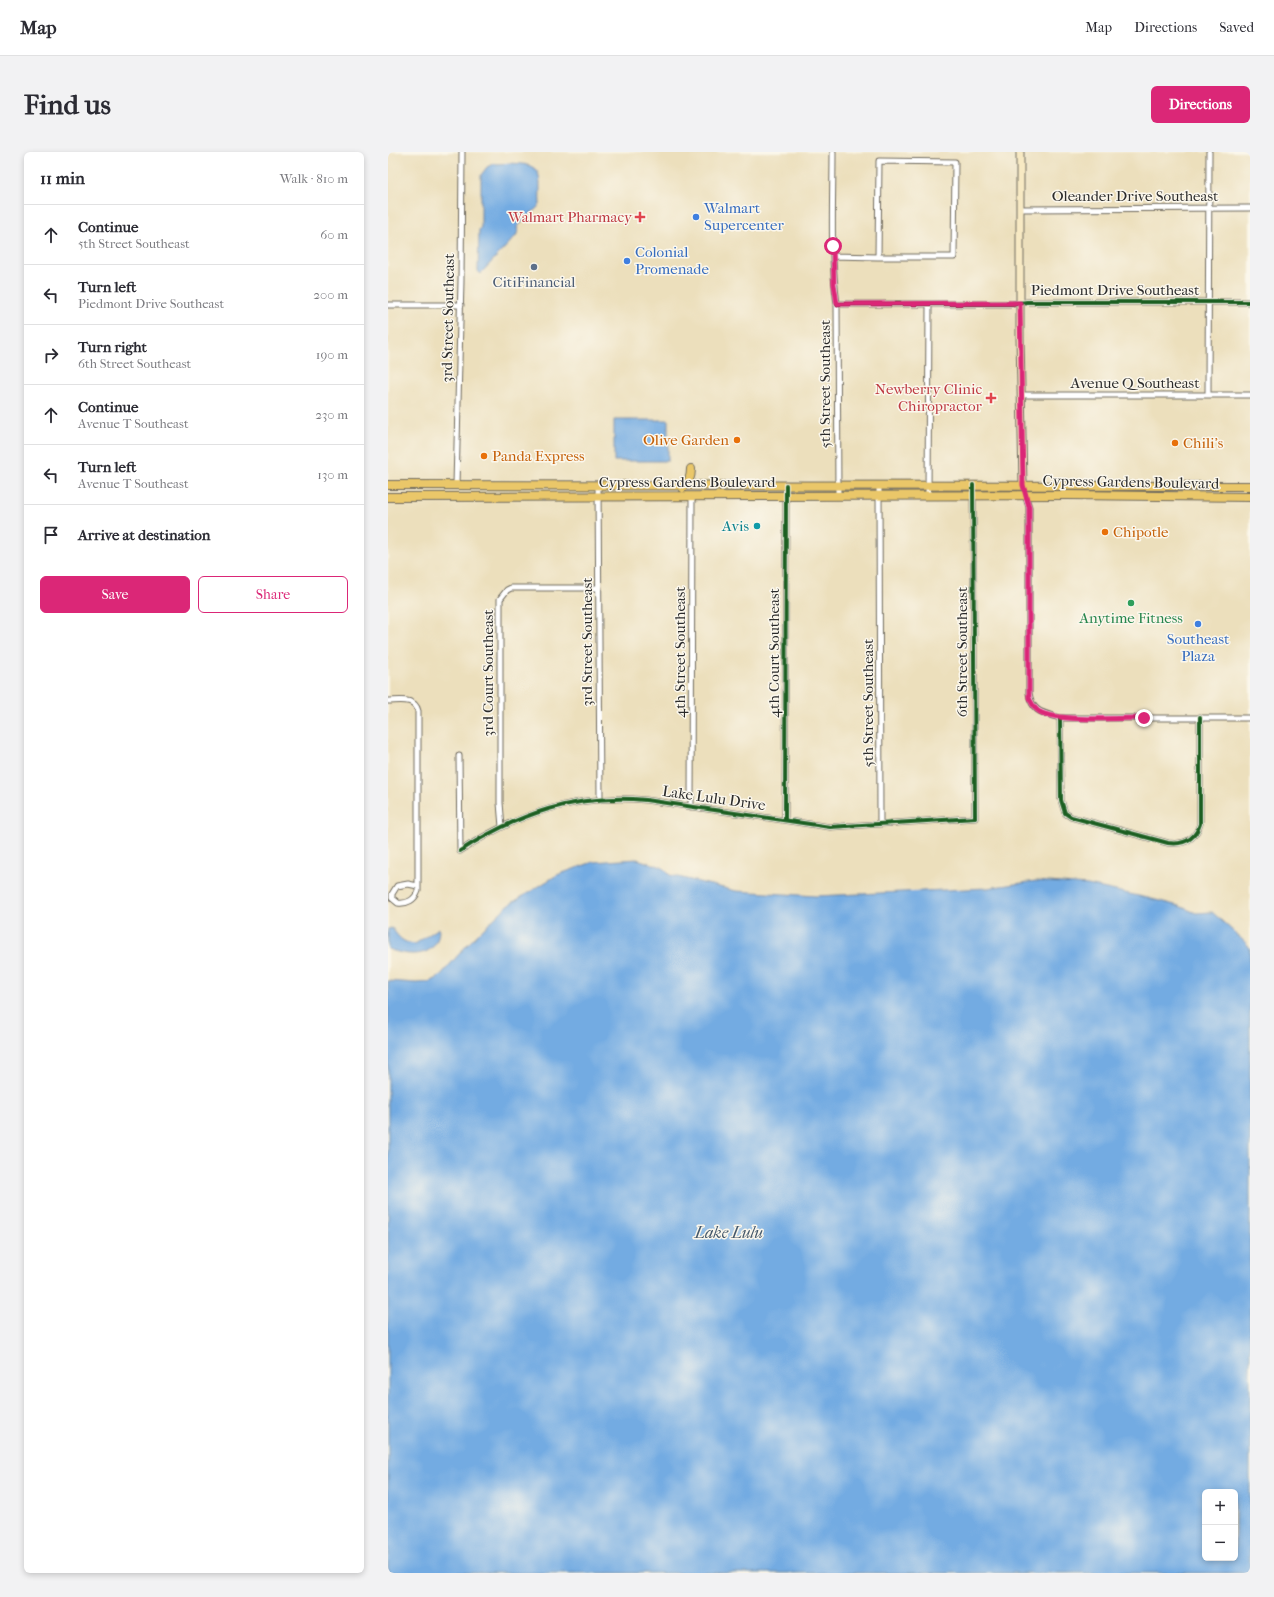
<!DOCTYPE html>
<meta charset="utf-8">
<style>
body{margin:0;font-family:"IM FELL French Canon",serif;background:#f2f2f3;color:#2b2b33}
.controls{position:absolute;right:12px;bottom:12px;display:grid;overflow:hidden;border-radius:6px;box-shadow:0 2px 6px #0003}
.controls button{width:36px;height:36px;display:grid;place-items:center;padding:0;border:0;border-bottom:1px solid #e1e1e2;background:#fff;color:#2b2b33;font:20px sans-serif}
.stop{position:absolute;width:12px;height:12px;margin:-9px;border:3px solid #db2777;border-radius:50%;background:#fff}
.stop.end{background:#db2777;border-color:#fff;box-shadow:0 1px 4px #0008}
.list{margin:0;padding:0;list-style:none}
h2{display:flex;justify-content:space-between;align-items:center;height:52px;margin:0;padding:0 16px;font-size:17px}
h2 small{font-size:13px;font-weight:400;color:#7c7c81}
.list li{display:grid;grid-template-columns:26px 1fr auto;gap:12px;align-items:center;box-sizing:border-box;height:60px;padding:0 16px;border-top:1px solid #e1e1e2}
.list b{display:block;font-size:15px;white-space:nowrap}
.list p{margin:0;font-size:13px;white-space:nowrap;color:#7c7c81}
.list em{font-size:13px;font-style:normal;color:#7c7c81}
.actions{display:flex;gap:8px;padding:12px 16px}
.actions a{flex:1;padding:9px 0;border:1px solid #db2777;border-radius:6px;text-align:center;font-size:14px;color:#db2777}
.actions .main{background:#db2777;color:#fff}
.icon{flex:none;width:22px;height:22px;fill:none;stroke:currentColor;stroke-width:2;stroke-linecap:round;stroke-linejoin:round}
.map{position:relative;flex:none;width:862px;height:1421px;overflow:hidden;border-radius:6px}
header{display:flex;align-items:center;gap:24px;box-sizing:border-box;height:56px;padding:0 20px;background:#fff;border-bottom:1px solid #e1e1e2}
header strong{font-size:19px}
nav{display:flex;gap:22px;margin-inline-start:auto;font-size:14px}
.intro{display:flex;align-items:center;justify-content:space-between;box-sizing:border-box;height:96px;padding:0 24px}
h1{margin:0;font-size:28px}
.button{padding:10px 18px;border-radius:6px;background:#db2777;color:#fff;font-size:14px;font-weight:700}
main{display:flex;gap:24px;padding:0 24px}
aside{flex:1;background:#fff;border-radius:6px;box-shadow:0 2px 6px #0003}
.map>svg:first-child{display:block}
.water{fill:#73abe2;stroke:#4f6b86;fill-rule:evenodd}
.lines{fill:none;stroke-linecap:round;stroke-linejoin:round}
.street-casing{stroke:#6f6a5e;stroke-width:7}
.secondary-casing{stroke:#6f6a5e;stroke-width:9}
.primary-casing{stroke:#6f6a5e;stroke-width:10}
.street{stroke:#fff;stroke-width:5}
.secondary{stroke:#f7e9c3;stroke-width:7}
.primary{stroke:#eac769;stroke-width:8}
.cycleway-casing{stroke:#fbf7ec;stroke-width:6}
.cycleway{stroke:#1b5e20;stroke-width:4}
.route{stroke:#db2777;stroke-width:5}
.health-dot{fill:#e0444e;stroke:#fbf7ec;stroke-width:1.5}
.shop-dot{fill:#3f7fe0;stroke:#fbf7ec;stroke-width:1.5}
.service-dot{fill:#5c6f8a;stroke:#fbf7ec;stroke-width:1.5}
.food-dot{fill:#e8710a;stroke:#fbf7ec;stroke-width:1.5}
.culture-dot{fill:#0f9aa8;stroke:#fbf7ec;stroke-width:1.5}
.leisure-dot{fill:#2e9e5b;stroke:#fbf7ec;stroke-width:1.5}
.labels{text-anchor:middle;stroke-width:3;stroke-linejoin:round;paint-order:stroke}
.street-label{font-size:15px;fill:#2b2b2b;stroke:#fbf7ec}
.shop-label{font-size:15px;fill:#366cbe;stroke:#fbf7ec;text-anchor:start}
.health-label{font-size:15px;fill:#be3a42;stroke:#fbf7ec;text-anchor:end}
.service-label{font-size:15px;fill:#4e5e75;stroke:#fbf7ec}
.food-label{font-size:15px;fill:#c56008;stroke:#fbf7ec;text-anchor:start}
.culture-label{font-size:15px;fill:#0d838f;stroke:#fbf7ec;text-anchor:end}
.leisure-label{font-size:15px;fill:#27864d;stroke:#fbf7ec}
.water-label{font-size:16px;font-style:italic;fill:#44586b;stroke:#fbf7ec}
</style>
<header>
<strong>Map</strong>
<nav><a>Map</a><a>Directions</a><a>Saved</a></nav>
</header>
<div class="intro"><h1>Find us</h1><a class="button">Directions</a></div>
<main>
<aside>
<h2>11 min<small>Walk · 810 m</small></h2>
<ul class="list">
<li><svg class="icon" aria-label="ahead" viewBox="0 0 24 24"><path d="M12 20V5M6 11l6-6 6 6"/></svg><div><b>Continue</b><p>5th Street Southeast</p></div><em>60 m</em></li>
<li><svg class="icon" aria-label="left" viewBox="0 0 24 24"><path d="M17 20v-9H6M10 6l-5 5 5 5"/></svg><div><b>Turn left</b><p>Piedmont Drive Southeast</p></div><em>200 m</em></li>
<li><svg class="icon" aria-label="right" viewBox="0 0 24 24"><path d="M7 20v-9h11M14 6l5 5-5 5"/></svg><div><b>Turn right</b><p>6th Street Southeast</p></div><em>190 m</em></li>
<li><svg class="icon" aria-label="ahead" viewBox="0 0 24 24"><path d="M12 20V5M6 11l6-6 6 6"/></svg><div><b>Continue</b><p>Avenue T Southeast</p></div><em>230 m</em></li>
<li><svg class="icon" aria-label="left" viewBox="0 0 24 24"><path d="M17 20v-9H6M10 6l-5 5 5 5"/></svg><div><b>Turn left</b><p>Avenue T Southeast</p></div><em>130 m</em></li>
<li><svg class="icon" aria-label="arrive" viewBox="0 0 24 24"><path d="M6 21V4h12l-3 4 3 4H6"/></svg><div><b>Arrive at destination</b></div></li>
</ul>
<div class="actions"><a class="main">Save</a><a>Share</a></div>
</aside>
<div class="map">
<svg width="862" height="1421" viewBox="0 0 862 1421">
<rect width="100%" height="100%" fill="#fbf7ec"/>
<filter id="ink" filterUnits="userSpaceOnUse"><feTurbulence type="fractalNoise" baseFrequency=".025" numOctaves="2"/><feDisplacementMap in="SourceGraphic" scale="8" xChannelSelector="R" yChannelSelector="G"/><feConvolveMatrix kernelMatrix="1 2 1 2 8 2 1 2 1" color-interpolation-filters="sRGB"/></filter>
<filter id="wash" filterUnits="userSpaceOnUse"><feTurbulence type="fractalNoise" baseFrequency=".012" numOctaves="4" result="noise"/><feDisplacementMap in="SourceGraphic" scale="16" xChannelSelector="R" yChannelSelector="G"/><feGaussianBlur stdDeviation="0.9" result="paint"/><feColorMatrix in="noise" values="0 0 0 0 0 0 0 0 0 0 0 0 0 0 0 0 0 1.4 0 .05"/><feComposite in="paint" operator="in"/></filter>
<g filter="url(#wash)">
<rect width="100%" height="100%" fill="#ecdfbc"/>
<!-- water -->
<path class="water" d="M105 12C117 12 148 7 151 24 153 33 151 43 152 53L129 75 130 79 128 84 92 122 90 119 91 78 93 75V23L99 15Z
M226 268H280V309H226Z
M249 707 274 715 282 723 348 739 428 744 599 736 648 729 700 733 760 746 791 754 808 761 824 760 858 791 862 796V1421H0V829L28 831 42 830 51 825 79 793 119 754 169 723 205 710ZM817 1340H847V1406H817Z
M4 776C11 786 15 791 27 792L51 776C51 807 21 805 0 797V777Z"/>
</g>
<g filter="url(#ink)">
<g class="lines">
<!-- street casing -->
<g class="street-casing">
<path id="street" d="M445 0C445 50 442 102 449 152L450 344
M491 9 567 10 566 105H490Z
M632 57 862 56
M445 104 490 105
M449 152H624L639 150H862
M0 153H73
M633 243H862
M820 243 821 0
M68 333 73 129 74 0
M210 333 212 647
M491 333 492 672
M637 343 641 355V541C644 561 656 561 672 566H862
M540 344 541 152
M0 549C11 549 27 545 30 559V739C27 748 19 752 10 751L4 746V742L9 734 20 732 30 734
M672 566 673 648 677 661 683 665 780 691C796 693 807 688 812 672V565
M71 604 72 699
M303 655 304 344
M397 668 398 333
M114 675 112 651V447L119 438 123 436H211
M72 699C129 662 189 641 258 648L442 675 587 666 585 333"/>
</g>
<!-- secondary casing -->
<g class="secondary-casing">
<path id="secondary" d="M632 0V185L635 333"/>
</g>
<!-- primary casing -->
<g class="primary-casing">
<path id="primary" d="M0 333 862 334
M295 336C301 331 303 325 303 317
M0 345 680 343 862 345"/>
</g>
<!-- street -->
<use href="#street" class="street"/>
<!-- secondary -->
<use href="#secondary" class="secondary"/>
<!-- primary -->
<use href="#primary" class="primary"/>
<!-- cycleway casing -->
<g class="cycleway-casing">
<path id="cycleway" d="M449 152H624L639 150H862
M672 566 673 648 677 661 683 665 780 691C796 693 807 688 812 672V565
M397 668 398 333
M72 699C129 662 189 641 258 648L442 675 587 666 585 333"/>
</g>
<!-- cycleway -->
<use href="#cycleway" class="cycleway"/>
</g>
</g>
<g class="lines" filter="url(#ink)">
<!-- route -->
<path class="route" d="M445 94 446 132 449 152 632 151 635 333 641 355V546C644 551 646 557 652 560 670 570 733 566 756 566"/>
</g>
<!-- markers -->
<g class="health-dot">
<path d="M250 59h4v4h4v4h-4v4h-4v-4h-4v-4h4z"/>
<path d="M601 240h4v4h4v4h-4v4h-4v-4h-4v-4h4z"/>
</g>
<g class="shop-dot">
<circle cx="308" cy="65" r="4"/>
<circle cx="239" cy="109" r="4"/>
<circle cx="810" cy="472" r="4"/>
</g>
<circle class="service-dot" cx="146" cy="115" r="4"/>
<g class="food-dot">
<circle cx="349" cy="288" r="4"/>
<circle cx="787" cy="291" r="4"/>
<circle cx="96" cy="304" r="4"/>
<circle cx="717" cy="380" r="4"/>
</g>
<circle class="culture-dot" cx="369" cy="374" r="4"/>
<circle class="leisure-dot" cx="743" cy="451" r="4"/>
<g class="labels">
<!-- street labels -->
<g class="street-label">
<text x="747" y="49">Oleander Drive Southeast</text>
<text x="727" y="143">Piedmont Drive Southeast</text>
<text transform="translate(60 166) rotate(-89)" y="5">3rd Street Southeast</text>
<text x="747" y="236">Avenue Q Southeast</text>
<text transform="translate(437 232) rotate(-90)" y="5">5th Street Southeast</text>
<text x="299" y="335">Cypress Gardens Boulevard</text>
<text transform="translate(743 330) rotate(1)" y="5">Cypress Gardens Boulevard</text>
<text transform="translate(199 490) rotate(-90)" y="5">3rd Street Southeast</text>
<text transform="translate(292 500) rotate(-90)" y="5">4th Street Southeast</text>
<text transform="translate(574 500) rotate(-90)" y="5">6th Street Southeast</text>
<text transform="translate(386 501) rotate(-90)" y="5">4th Court Southeast</text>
<text transform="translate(100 521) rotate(-90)" y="5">3rd Court Southeast</text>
<text transform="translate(480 551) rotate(-90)" y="5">5th Street Southeast</text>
<text transform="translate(326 646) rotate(8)" y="5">Lake Lulu Drive</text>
</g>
<!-- shop labels -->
<g class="shop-label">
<text x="316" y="61">Walmart<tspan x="316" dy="17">Supercenter</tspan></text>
<text x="247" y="105">Colonial<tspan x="247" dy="17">Promenade</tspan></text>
<text x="810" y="492" text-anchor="middle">Southeast<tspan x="810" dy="17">Plaza</tspan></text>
</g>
<!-- health labels -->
<g class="health-label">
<text x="244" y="70">Walmart Pharmacy</text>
<text x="594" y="242">Newberry Clinic<tspan x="594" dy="17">Chiropractor</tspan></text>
</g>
<!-- service labels -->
<g class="service-label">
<text x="146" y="135">CitiFinancial</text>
</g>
<!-- food labels -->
<g class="food-label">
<text x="341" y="293" text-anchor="end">Olive Garden</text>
<text x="795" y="296">Chili's</text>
<text x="104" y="309">Panda Express</text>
<text x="725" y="385">Chipotle</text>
</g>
<!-- culture labels -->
<g class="culture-label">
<text x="361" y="379">Avis</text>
</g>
<!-- leisure labels -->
<g class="leisure-label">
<text x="743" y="471">Anytime Fitness</text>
</g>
<!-- water labels -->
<g class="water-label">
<text x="341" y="1086">Lake Lulu</text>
</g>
</g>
</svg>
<div class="controls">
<button>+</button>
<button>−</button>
</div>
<div class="stop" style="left:445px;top:94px"></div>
<div class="stop end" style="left:756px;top:566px"></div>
</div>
</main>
